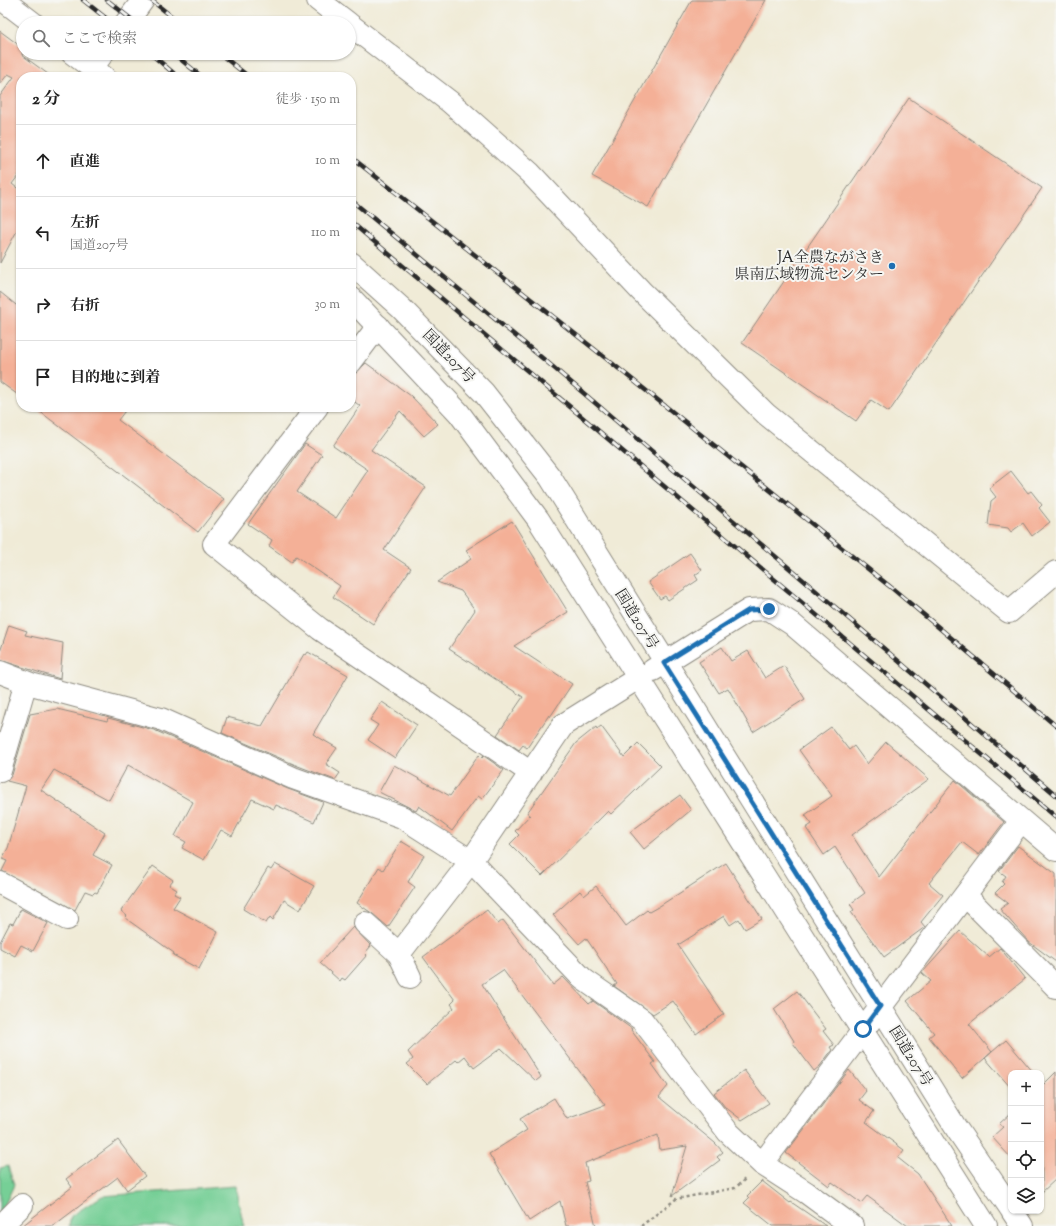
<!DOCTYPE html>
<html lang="ja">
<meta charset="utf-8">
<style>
body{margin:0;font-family:"Sorts Mill Goudy","Noto Serif JP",serif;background:#f6f6f6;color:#222}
.controls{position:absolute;right:12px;bottom:12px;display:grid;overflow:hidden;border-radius:8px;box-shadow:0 1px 3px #0004}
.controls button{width:36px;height:36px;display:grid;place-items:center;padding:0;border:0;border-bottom:1px solid #e0e0e0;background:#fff;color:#222;font:20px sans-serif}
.stop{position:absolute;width:12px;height:12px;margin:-9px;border:3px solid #1f6fb2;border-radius:50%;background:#fff}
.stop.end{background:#1f6fb2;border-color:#fff;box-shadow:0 1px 4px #0008}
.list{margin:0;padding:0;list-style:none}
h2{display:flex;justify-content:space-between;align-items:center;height:52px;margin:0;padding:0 16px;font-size:17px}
h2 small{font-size:13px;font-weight:400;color:#767676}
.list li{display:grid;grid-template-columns:26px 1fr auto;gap:12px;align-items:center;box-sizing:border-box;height:72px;padding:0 16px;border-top:1px solid #e0e0e0}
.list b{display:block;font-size:15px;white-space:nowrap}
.list p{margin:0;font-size:13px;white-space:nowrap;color:#767676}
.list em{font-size:13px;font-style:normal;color:#767676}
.icon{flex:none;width:22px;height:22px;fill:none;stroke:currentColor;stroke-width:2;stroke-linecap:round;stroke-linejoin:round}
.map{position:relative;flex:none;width:1056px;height:1226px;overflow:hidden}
.search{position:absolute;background:#fff;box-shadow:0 1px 3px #0004;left:16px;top:16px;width:340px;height:44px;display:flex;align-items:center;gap:10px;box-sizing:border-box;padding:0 14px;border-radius:22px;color:#767676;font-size:15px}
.panel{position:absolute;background:#fff;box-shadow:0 1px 3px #0004;left:16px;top:72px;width:340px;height:340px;border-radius:16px}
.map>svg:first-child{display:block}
.green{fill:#76cf96;stroke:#507d60}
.building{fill:#f4b097}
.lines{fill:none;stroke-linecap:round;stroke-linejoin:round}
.minor-casing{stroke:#8e8b81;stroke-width:24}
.tertiary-casing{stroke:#8e8b81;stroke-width:24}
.path{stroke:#8e8b81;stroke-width:2.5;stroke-dasharray:3 3;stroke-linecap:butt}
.minor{stroke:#fff;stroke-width:22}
.tertiary{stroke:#fff;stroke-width:22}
.rail-casing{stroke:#2b2b2b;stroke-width:4.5}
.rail{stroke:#f6f6f2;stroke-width:3;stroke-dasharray:9;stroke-linecap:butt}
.route{stroke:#1f6fb2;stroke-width:5}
.poi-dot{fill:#1f6fb2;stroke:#f6f6f2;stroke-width:1.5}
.labels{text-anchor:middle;stroke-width:4;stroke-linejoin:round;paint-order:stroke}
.poi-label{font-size:15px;fill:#2b2b2b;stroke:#f6f6f2;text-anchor:end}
.street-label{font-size:15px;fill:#2b2b2b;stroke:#f6f6f2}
</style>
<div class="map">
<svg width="1056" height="1226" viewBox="0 0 1056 1226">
<rect width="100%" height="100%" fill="#f6f6f2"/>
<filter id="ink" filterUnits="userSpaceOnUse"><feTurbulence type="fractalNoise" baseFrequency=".025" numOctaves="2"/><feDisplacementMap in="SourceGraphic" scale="8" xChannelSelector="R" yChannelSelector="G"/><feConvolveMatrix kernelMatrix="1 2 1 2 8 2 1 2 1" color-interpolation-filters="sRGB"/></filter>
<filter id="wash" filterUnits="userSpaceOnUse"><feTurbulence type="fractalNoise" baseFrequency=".012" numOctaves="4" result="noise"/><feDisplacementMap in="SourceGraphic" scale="16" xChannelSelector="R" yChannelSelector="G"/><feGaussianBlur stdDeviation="0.9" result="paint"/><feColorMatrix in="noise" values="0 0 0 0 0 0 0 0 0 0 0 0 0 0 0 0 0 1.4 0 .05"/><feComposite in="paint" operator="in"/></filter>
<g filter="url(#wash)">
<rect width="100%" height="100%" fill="#f0ebd7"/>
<!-- green -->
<path class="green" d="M8 1166 14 1185 0 1215V1168Z
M235 1186 244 1226H69L71 1216 102 1196Z"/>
<g id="blocks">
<!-- building -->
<path class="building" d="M692 0H766L648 207 592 176Z
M0 31 23 48 22 55 52 77H21V172L12 184 21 191V223L0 263V96L14 77 8 74 0 84Z
M909 98 1042 188 889 412 871 400 856 421 742 343Z
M0 292 21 309V397L0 382Z
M366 363 411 396 438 424 424 436 400 411 371 450 426 487 384 550 411 568 373 624 333 597 340 586 296 556 292 562 269 546 272 540 248 524 305 444 322 455 297 492 336 518 368 470 333 446 360 406 351 399V378Z
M34 407H128L118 420 224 499 198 532Z
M1011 471 1028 493 1031 491 1042 505 1039 508 1050 522 1032 536 1023 523 1011 532 1008 528 988 525 991 501 996 497 989 488Z
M512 521 568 612 514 646 572 684 550 717 549 715 527 748 523 745 519 750 497 735 523 697 449 649 475 610 461 591 437 582 471 559 466 550Z
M690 553 702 570 695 575 698 580 668 600 665 596 660 599 648 582Z
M9 625 27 631 25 635 63 643 60 679 0 660V652Z
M722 647 731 661 748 651 765 678 784 666 805 699 753 732 728 688 719 693 699 662Z
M308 652 348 675 313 734 337 748 326 764 340 773 335 780 298 766 222 733 227 717 262 726 304 654 306 655Z
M382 702 417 725 395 758 368 740 378 725 370 720Z
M57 709 107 721 108 718 154 730 288 789 323 802 314 822 276 805 274 809 252 799 232 836 221 830 204 860 182 848 186 842 175 836 193 802 128 765 109 800 54 770 41 790 105 833 93 855 112 865 97 893 95 892 93 894 85 891 75 910 2 871 7 861 2 859 8 848 26 786 7 781 12 775 30 714Z
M601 726 624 757 638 743 661 766 611 814 608 811 542 876 510 844 519 835 515 831 530 815 527 813 576 743 596 727 597 729Z
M831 727 849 750 854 746 867 764 886 742 929 779 852 835 879 877 955 780 1004 822 979 855 962 842 929 883 943 895 921 922 925 927 884 957 851 912 854 910 850 904 865 893 835 847 824 855 806 828 812 824 805 815 832 796 799 750Z
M479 755 482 758 484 756 504 770 482 799 478 796 452 831 419 806 416 811 379 792 394 765 450 796Z
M680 795 691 810 644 849 630 832Z
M401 841 424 855 408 882 415 887 388 927 373 914 357 903 379 867 383 870Z
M1018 846 1056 874V962L1029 942 1020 932 1000 909 1008 903 995 893 1004 884 1002 882 1006 876 999 871Z
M726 863 762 919 745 929 739 919 730 925 724 916 678 945 724 1014 696 1034 673 1001 653 1014 614 986 617 984 586 938 579 944 553 915 580 891 584 896 596 886 626 926 647 910 649 912 658 907Z
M275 864 314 886 300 910 284 900 273 920 270 917 266 923 243 909 268 868 271 870Z
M153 866 173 880 169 885 177 890 174 894 180 897 173 908 218 932 199 969 173 955 174 953 125 918 127 916 121 911Z
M21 909 48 923 33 951 21 945 15 956 0 948V942L10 923 13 924Z
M487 910 498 924 503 920 553 985 563 977 589 1004 593 1001 632 1029 631 1030 655 1062 652 1064 668 1086 659 1097 715 1143 723 1152 717 1157 720 1160 672 1196 687 1146 660 1150 658 1135 585 1163 589 1181 585 1182 596 1226H566L560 1201 529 1221 489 1154 527 1130 520 1119 554 1098 567 1119 605 1105 503 970 482 984 541 1077 536 1081 501 1048 474 1068 465 1056 458 1062 456 1060 427 1084 407 1064 413 1059 408 1052 454 1008 451 1004 455 1000 423 957Z
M353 927 371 946 365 953 367 955 345 980 342 978 340 981 320 963Z
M960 931 989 957 1000 948 1025 979 969 1024 992 1052 962 1078 929 1037 934 1033 907 1001 931 981 922 973Z
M797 991 826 1029 823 1031 834 1045 830 1047 832 1050 820 1066 814 1071 793 1043 794 1041 774 1009Z
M1006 1040 1034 1073H1011V1088L985 1058Z
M744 1070 769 1103 742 1120 725 1107 714 1093Z
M849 1070 866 1091 859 1100 874 1111 866 1122 904 1150 898 1158 918 1174 952 1226H908L867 1196 861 1203 832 1182 829 1186 786 1153Z
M1056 1072V1179L1042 1192 1041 1081 1044 1084Z
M1011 1113V1158L992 1137 1003 1127 999 1124Z
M118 1140 145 1176 127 1190 118 1177 53 1226H22L72 1187 66 1179Z
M762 1181 790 1203 791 1202 826 1226H773L744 1203 749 1198 747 1196Z"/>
</g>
</g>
<g filter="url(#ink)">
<use href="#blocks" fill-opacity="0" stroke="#8e8b81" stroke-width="1"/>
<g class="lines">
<!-- minor casing -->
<g class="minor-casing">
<path id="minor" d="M318 0 348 23
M126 23 143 0
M349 24 450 102 530 173 641 291 766 414 1009 612 1056 572
M92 68 103 53
M351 362 378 326
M317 407 214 544 320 629 531 773
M0 672 31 684 161 719 293 778 402 817 471 861 583 979 642 1020 728 1132 762 1164 807 1193 852 1226
M0 771 26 682
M0 883 67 919
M965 895 1056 987
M365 923 399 954
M410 977 399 954 471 861 563 725 638 678
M762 1164 1021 821
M1 1226 22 1205"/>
</g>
<!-- tertiary casing -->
<g class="tertiary-casing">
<path id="tertiary" d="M3 0 33 23
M72 53 104 77
M351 263 401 308 484 393 550 477 956 1128 1011 1209
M351 298 459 413 538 519 986 1226
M653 670 749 610 769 609 792 624 1056 850
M1012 1211 1022 1226"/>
</g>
<!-- path -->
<path class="path" d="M641 1226 676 1199 735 1188 745 1179"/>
<!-- minor -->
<use href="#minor" class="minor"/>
<!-- tertiary -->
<use href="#tertiary" class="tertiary"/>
<!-- rail casing -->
<g class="rail-casing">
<path id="rail" d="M83 0 112 23
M107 0 136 23
M151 0 180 23
M150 53 178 77
M173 53 202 77
M219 53 249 77
M351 157 603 356 893 589 1056 726
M351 200 547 362 1056 795
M351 222 1056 817"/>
</g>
<!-- rail -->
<use href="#rail" class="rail"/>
</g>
</g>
<g class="lines" filter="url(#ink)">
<!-- route -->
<path class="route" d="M769 609 749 610 664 663 880 1006 863 1029"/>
</g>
<!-- markers -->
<circle class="poi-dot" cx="892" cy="266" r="4"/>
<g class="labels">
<!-- poi labels -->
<g class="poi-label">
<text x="884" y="262">JA全農ながさき<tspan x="884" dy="17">県南広域物流センター</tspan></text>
</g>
<!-- street labels -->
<g class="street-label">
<text transform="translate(449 356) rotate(46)" y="5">国道207号</text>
<text transform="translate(637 619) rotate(58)" y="5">国道207号</text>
<text transform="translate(911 1056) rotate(58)" y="5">国道207号</text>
</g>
</g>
</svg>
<div class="controls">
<button>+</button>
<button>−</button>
<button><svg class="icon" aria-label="locate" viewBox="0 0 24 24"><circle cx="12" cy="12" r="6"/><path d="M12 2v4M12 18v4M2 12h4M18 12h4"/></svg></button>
<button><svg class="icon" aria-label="layers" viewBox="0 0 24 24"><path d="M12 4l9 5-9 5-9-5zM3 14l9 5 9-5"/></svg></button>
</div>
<div class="stop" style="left:863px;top:1029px"></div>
<div class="stop end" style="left:769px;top:609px"></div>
<div class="search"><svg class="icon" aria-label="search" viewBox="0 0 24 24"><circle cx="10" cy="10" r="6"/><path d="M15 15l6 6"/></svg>ここで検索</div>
<section class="panel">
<h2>2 分<small>徒歩 · 150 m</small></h2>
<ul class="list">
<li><svg class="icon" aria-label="ahead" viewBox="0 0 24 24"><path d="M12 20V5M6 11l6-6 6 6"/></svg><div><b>直進</b></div><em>10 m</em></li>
<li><svg class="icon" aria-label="left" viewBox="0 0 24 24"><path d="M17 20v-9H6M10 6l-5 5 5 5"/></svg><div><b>左折</b><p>国道207号</p></div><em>110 m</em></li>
<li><svg class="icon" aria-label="right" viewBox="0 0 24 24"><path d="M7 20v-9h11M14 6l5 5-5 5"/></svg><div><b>右折</b></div><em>30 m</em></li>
<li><svg class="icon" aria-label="arrive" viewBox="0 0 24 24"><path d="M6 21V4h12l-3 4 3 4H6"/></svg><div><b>目的地に到着</b></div></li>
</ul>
</section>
</div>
